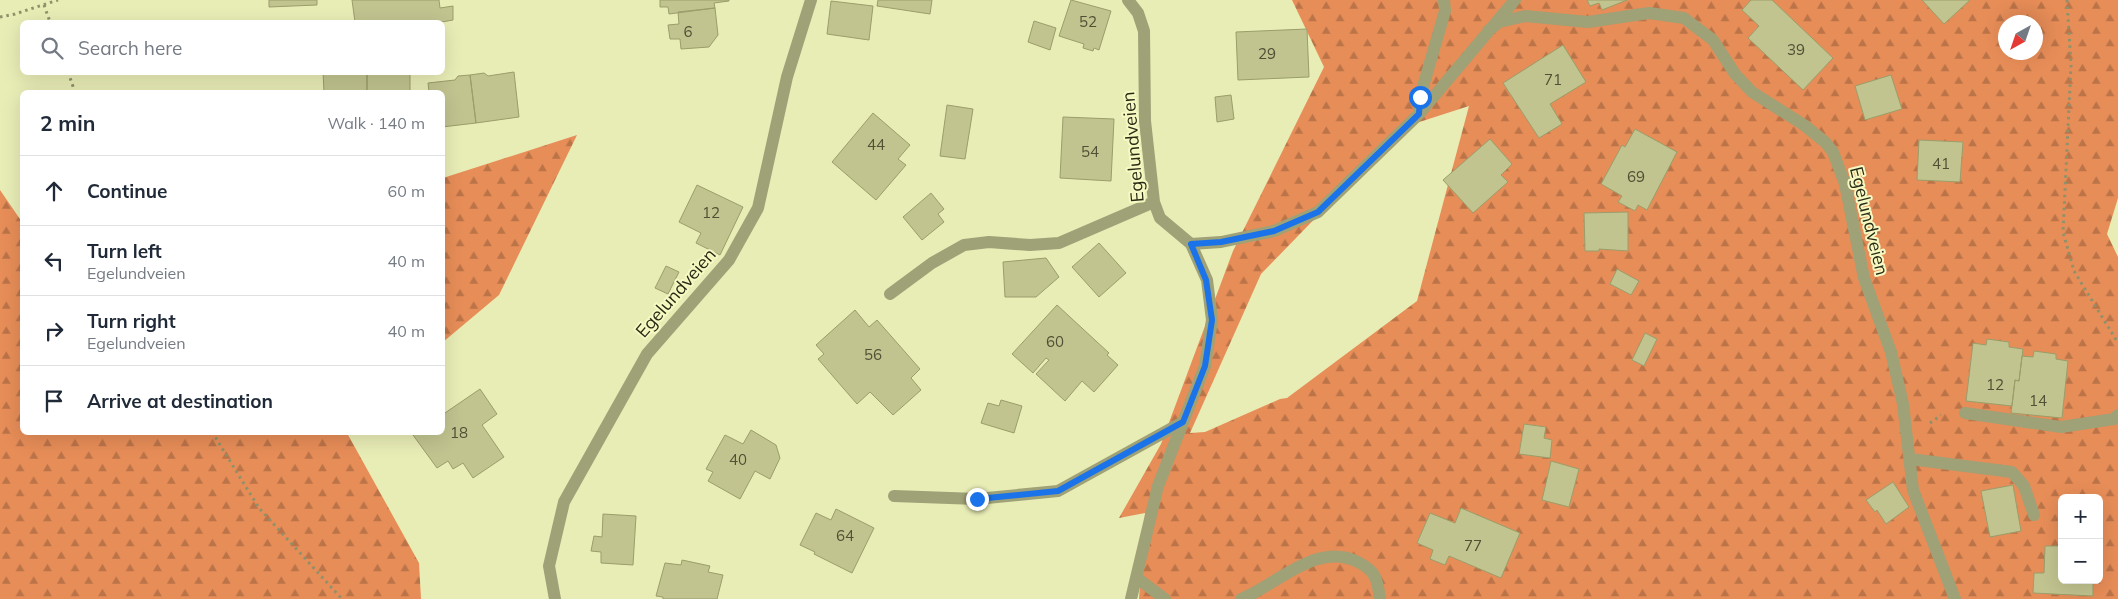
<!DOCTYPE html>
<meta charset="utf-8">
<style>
body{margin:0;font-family:Mulish,sans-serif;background:#f6f6f7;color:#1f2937}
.controls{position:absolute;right:15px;bottom:15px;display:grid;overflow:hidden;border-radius:8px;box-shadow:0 5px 20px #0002}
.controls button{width:45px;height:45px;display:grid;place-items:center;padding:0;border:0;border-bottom:1px solid #e0e1e3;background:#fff;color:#1f2937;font:25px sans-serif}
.compass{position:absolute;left:1998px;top:15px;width:45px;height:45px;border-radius:50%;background:#fff;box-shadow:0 5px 20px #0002;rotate:220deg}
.stop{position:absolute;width:15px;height:15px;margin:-11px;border:4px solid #1a73e8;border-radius:50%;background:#fff}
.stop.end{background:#1a73e8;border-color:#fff;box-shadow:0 1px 5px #0008}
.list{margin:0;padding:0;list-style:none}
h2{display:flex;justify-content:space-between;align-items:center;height:65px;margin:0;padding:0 20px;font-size:21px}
h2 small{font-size:16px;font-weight:400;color:#747a83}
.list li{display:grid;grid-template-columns:32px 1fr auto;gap:15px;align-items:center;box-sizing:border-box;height:70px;padding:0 20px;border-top:1px solid #e0e1e3}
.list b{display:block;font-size:19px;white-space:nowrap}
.list p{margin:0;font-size:16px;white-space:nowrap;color:#747a83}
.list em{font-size:16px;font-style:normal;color:#747a83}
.icon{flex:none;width:28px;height:28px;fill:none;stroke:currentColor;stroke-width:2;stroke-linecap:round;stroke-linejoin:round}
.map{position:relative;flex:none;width:2118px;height:599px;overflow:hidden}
.search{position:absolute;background:#fff;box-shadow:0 5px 20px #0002;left:20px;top:20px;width:425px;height:55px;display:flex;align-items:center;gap:12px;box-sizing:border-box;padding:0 18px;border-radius:8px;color:#747a83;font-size:19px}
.panel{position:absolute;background:#fff;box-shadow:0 5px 20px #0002;left:20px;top:90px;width:425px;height:345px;border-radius:8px}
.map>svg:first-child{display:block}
.forest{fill:url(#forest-firs);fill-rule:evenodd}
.building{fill:#c1c48f;stroke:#9b9d6a}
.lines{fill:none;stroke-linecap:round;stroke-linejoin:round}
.path{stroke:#8e916a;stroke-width:3;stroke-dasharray:2.5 4;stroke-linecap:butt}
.minor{stroke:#9fa177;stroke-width:12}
.route{stroke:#1a73e8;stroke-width:6}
.labels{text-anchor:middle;stroke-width:4;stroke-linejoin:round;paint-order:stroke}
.number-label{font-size:15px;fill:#4f5034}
.street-label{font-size:18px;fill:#292a15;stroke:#f6f9c2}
</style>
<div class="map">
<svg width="2118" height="599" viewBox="0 0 2118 599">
<defs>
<pattern id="forest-firs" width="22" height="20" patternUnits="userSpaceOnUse" patternTransform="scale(1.25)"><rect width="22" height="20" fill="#e78d58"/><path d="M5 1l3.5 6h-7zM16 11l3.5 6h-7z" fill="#bb7348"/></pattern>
</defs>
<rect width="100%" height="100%" fill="#e8ecb5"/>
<!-- forest -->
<path class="forest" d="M1292 0H2118V198L2107 234 2118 257V599H1139L1145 513 1119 518 1161 444 1233 251 1324 67ZM2006 22H2036V52H2006ZM1469 106 1417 301 1287 398 1280 399 1205 432 1190 433 1261 274 1404 127ZM2062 498H2099V580H2062Z
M577 135 499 295 443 342V178Z
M0 190 22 222V432L347 433 419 563 421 599H0Z"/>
<!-- building -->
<path class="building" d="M269 0H317V5L269 7Z
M352 0H439L440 8 453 6V20L442 22H355Z
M660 0H729V1L714 3 715 8 669 14 668 7H660Z
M878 0H932L930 14 877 6Z
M1071 0 1111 11 1099 50 1094 48 1093 51 1083 48 1084 44 1059 36Z
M1587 0H1627L1602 10 1599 3 1590 6Z
M1751 0H1772L1833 58 1803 90 1748 38 1759 26 1742 10Z
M1922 0H1970L1944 24Z
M831 1 873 6 869 40 827 34Z
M715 8 718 35 709 47 681 49 680 39H670L668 25 679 24 678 12Z
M1034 21 1056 28 1050 50 1028 42Z
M1307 29 1309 77 1238 80 1236 32Z
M1563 45 1586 82 1550 104 1562 124 1539 138 1503 83Z
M323 72H367V92H324Z
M367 72H410V92H367Z
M514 72 519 117 476 123 470 75 484 73 488 76Z
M470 75 476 123 442 127V92H429L428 83 455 80 458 76Z
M1891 75 1902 109 1865 120 1855 86Z
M1231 95 1234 119 1217 122 1215 97Z
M947 105 973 109 965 159 940 156Z
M873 113 910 145 898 159 906 165 876 200 832 162Z
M1063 117 1114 119 1111 181 1060 178Z
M1635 129 1677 152 1647 210 1638 205 1635 211 1618 202 1622 196 1601 184 1622 145 1625 147Z
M1490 139 1512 164 1501 175 1508 182 1473 213 1443 180Z
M1919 140 1963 142 1960 182 1917 180Z
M697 185 743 207 720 255 696 243 701 233 679 222Z
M931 193 944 209 938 214 944 222 922 240 903 217Z
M1628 212V251L1599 249V251H1585L1584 213Z
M1099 243 1126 273 1099 297 1072 267Z
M1046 258 1059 277 1036 297H1005L1003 262Z
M666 266 679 272 668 294 655 288Z
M1617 269 1639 281 1631 295 1610 284Z
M1057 305 1109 353 1107 355 1118 365 1094 392 1082 381 1065 401 1036 374 1049 360 1046 358 1033 373 1012 354Z
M855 310 869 327 877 320 920 369 911 378 921 390 893 415 870 392 857 404 818 359 824 354 816 345Z
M1645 333 1657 339 1644 366 1632 360Z
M1987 339 2009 342V347L2023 349 2019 381 2015 380 2012 406 1966 401 1973 343 1986 345Z
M2034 351 2056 354V359L2068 361 2062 418 2011 413 2015 380 2019 381 2022 356 2033 357Z
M480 389 497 414 482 425 504 457 473 478 463 463 453 469 448 461 437 468 413 435 417 432H442V415Z
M1001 400 1022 406 1014 433 981 423 988 403 999 406Z
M1524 424 1546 427 1544 438 1552 440 1550 458 1519 454Z
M751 430 776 445 780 458 770 479 755 471 740 499 708 481 713 472 706 469 725 435 743 444Z
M1551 461 1579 469 1569 507 1542 500Z
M1893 482 1909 507 1886 524 1877 510 1875 512 1866 500Z
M2013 485 2021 531 1990 537 1981 491Z
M1461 508 1520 533 1501 578 1449 556 1445 565 1430 559 1433 550 1417 543 1430 513 1455 523Z
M836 509 874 528 852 573 814 554 815 552 800 545 816 513 831 520Z
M603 514 636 516 633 565 601 563V552L591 551 594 536 602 537Z
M2045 546H2062V580H2093V596L2033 593 2034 573H2044Z
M682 560 710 566 708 572 723 575 717 599H663V597L656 596 665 563 681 565Z"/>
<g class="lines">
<!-- path -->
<path class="path" d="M2067 0 2071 65 2063 232 2074 271 2118 343
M44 5 50 22
M0 17 15 14 58 0
M68 72 75 92
M1930 423 1941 415
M212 432 259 508 342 599"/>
<!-- minor -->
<path class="minor" d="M1128 0 1138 13 1144 31 1145 121 1154 202 1160 218 1191 244 1207 280 1212 320 1205 366 1158 486 1131 599
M1488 31 1499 22 1525 16 1588 22 1649 13 1684 18 1713 40 1735 74 1752 92 1804 125 1825 142 1833 152 1845 184 1864 278 1891 352 1903 404 1913 490 1955 599
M1419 114 1420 97 1445 11 1444 0
M1191 244 1221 242 1274 231 1318 212 1419 114 1515 0
M890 294 932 263 964 245 989 242 1030 245 1059 243 1154 202
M1965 413 2061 427 2114 419 2118 415
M1910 459 2012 472 2024 486 2034 515
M894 496 977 499 1058 491 1183 422
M1137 578 1165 599
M555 599 549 566 564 502 647 354 729 260 758 208 787 77 811 0
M1241 599C1278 584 1317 541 1358 562 1377 572 1377 579 1380 599"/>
</g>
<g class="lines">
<!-- route -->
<path class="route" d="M977 499 1058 491 1183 422 1205 366 1212 320 1206 280 1191 244 1221 242 1274 231 1318 212 1419 114 1420 97"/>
</g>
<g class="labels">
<!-- number labels -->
<g class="number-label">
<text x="1088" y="27">52</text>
<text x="688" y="37">6</text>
<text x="1796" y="55">39</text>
<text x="1267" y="59">29</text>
<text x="1553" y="85">71</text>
<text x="876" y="150">44</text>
<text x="1090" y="157">54</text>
<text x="1941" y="169">41</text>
<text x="1636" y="182">69</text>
<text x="711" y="218">12</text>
<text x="1055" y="347">60</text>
<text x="873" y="360">56</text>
<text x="1995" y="390">12</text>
<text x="2038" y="406">14</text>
<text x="459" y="438">18</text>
<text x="738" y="465">40</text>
<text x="845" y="541">64</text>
<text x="1473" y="551">77</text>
</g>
<!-- street labels -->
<g class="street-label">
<text transform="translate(1133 147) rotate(-95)" y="6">Egelundveien</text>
<text transform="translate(1869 221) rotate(76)" y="6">Egelundveien</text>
<text transform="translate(676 293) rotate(-49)" y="6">Egelundveien</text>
</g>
</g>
</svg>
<div class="controls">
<button>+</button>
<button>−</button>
</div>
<svg class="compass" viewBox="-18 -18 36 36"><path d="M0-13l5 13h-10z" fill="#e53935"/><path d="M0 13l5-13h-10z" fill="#747a83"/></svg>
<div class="stop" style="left:1420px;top:97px"></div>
<div class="stop end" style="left:977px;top:499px"></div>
<div class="search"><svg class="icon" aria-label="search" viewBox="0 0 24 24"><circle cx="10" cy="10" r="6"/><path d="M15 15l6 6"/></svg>Search here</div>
<section class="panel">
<h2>2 min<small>Walk · 140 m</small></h2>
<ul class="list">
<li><svg class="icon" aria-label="ahead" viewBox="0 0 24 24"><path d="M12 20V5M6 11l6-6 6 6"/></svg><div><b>Continue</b></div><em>60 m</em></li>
<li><svg class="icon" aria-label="left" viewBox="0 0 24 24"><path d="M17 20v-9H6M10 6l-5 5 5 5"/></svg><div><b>Turn left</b><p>Egelundveien</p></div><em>40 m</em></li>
<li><svg class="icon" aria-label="right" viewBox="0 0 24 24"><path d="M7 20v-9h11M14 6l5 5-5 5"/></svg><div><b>Turn right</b><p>Egelundveien</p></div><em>40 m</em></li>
<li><svg class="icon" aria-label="arrive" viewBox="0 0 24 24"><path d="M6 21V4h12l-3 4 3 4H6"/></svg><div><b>Arrive at destination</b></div></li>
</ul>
</section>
</div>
